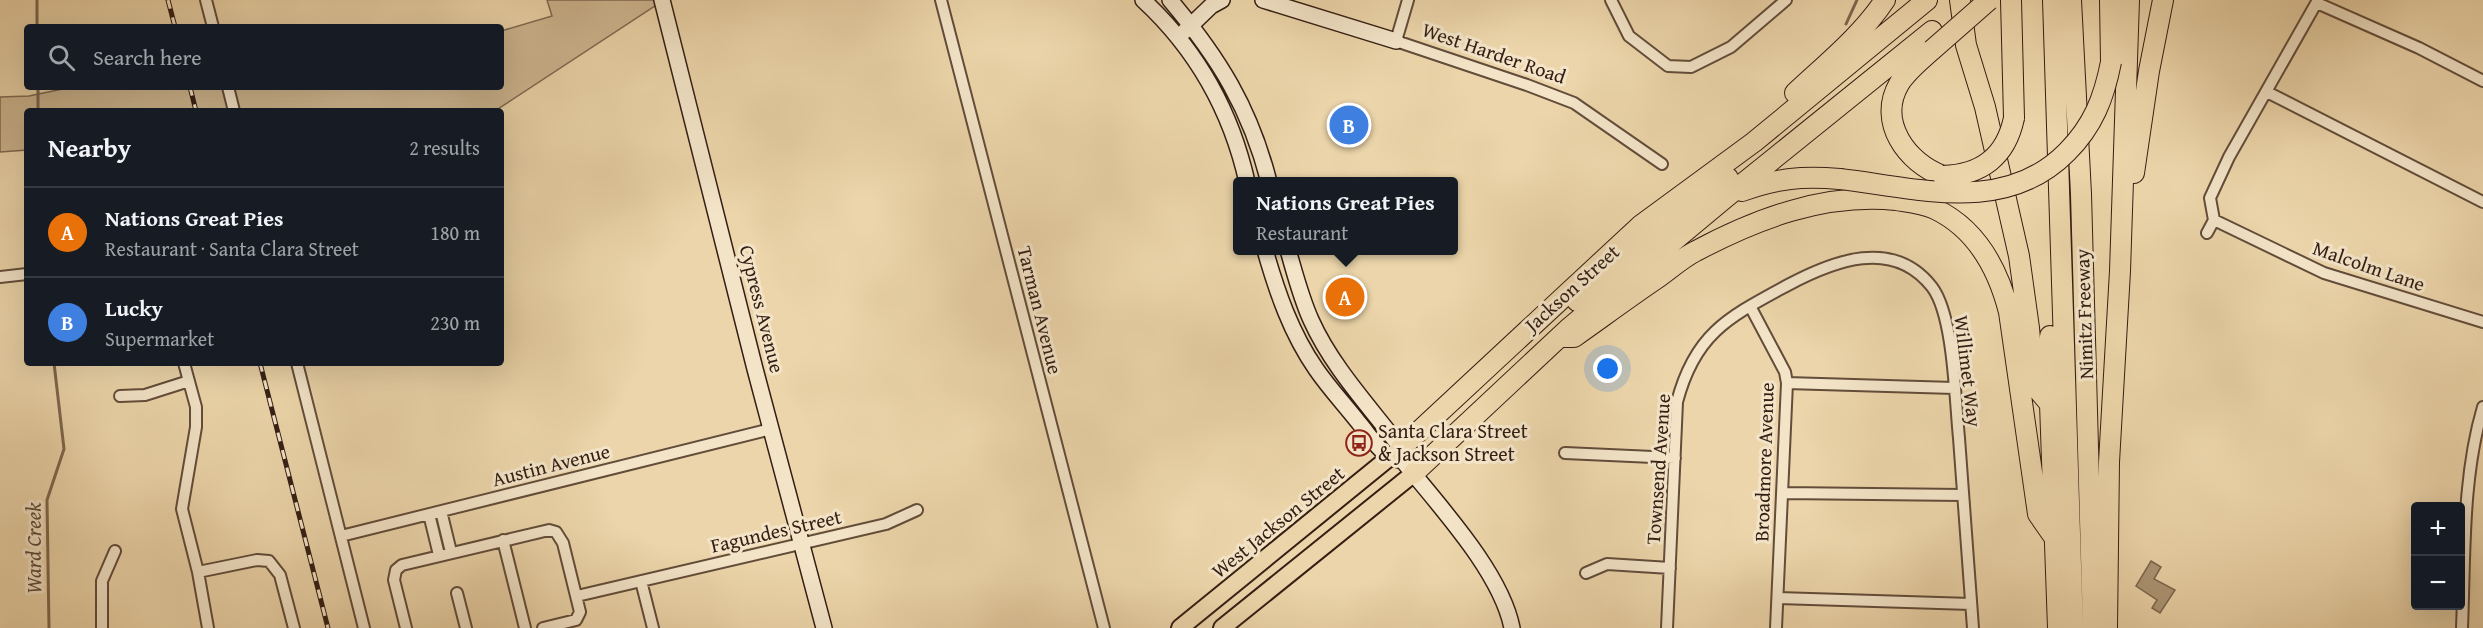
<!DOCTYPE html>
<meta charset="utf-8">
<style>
body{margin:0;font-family:"Gentium Book Plus",serif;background:#242831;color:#f1f3f6}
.controls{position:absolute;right:18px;bottom:18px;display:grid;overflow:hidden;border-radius:6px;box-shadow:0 6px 24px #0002}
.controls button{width:54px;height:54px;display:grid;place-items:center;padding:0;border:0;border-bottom:2px solid #363941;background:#171b24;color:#f1f3f6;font:30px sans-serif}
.you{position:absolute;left:1608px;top:369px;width:21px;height:21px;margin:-15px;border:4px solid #fff;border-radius:50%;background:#1a73e8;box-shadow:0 0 0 9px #1a73e833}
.badge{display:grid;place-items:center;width:39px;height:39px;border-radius:50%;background:#c59692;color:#fff;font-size:20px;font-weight:700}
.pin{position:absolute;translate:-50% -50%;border:3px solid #fff;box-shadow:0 2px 6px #0006}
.popup{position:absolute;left:1233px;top:177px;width:225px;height:78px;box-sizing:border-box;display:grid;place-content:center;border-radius:6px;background:#171b24;filter:drop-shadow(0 2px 4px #0005);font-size:20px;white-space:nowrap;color:#9ea1a6}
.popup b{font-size:22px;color:#f1f3f6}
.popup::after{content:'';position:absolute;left:50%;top:100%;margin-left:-12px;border:12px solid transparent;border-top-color:#171b24}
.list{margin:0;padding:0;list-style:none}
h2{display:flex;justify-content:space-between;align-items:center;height:78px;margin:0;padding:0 24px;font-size:26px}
h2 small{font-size:20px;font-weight:400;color:#9ea1a6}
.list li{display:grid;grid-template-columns:39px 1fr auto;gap:18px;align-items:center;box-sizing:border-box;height:90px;padding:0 24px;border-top:2px solid #363941}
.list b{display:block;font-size:22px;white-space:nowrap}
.list p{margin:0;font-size:20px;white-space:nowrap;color:#9ea1a6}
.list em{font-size:20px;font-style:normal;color:#9ea1a6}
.icon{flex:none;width:33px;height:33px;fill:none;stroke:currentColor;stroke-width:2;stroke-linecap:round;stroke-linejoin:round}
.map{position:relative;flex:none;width:2483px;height:628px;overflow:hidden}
.search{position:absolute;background:#171b24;box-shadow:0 6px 24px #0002;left:24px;top:24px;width:480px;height:66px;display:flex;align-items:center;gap:15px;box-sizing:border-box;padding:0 21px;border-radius:6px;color:#9ea1a6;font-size:22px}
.panel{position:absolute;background:#171b24;box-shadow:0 6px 24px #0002;left:24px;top:108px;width:480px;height:258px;border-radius:6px}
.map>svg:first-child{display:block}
.green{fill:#cdb690;stroke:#806a52;stroke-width:1.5}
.water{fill:#ad9777;stroke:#7d674f;stroke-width:1.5}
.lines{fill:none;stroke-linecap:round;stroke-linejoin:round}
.stream{stroke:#7d674f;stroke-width:3}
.street-casing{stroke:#624c3a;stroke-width:14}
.secondary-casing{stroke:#341e14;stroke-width:18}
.primary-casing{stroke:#341e14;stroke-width:20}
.highway-casing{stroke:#341e14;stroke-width:22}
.street{stroke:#f3e4c8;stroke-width:10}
.secondary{stroke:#f3e4c8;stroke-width:15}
.primary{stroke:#ecd5aa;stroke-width:16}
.highway{stroke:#ecd5aa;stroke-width:20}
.rail-casing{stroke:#341e14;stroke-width:5}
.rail{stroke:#f3e4c8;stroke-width:3;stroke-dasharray:9;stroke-linecap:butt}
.highway-bridge-casing{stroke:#341e14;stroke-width:22;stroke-linecap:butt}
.highway-bridge{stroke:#ecd5aa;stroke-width:20}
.labels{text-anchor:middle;stroke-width:6;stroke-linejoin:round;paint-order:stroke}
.street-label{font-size:20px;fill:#341e14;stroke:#f3e4c8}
.poi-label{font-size:20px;fill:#341e14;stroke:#f3e4c8;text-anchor:start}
.water-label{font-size:21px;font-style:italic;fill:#5e4837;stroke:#f3e4c8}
</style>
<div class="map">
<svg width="2483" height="628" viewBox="0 0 2483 628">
<rect width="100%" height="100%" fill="#ecd5aa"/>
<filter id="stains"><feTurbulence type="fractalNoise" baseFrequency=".00333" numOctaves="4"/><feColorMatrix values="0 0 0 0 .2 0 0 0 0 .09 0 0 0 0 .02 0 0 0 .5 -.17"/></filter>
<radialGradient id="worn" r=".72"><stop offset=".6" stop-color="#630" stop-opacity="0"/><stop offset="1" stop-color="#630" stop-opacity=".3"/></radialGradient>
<!-- green -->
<path class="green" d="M547 0H664L495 111H27V150L0 152V97L29 96 72 87H501V31L552 16Z"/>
<!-- water -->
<path class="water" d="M2151 561 2161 567 2154 579 2175 590 2160 613 2152 608 2157 600 2136 586Z"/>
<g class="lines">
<!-- stream -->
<path class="stream" d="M37 0V27
M1846 24 1857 0
M38 87V111
M49 628 47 500 64 449 54 363"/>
<!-- street casing -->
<g class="street-casing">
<path id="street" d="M206 0 213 27
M941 0 1104 628
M1408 0 1396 41 1527 85 1574 103 1662 164
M1611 0 1629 36 1668 66 1691 67 1731 47 1786 0
M2317 3 2419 48 2483 81
M228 87 234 111
M2267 92 2483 202
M2214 220 2324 273 2483 322
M2207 233 2214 220 2210 198 2229 157 2318 0
M0 277 27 274
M1750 306 1785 372 1787 383 1776 628
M184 363 196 407V427L182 509 198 572 208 628
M297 363 364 628
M1787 383 1954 388
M120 396 145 395 189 381
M1565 453 1675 458
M1783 493 1963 495
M441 511 451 552
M429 514 439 555
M341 536 771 429
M503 540 525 628
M198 572 257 560 269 561 280 575 294 628
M1586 573 1607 564 1670 568
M641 581 653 628
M457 593 466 628
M577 596 886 524 917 510
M1778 598 1971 604
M102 628V581L115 551
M406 628 394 580 396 570 402 565 549 530 556 532 563 543 580 612 576 620 543 628
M1667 628 1677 402C1695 333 1729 317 1788 285 1833 261 1893 237 1932 287 1954 316 1955 400 1959 438 1964 501 1968 565 1973 628
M2462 628C2465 555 2462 478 2483 407"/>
</g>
<!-- secondary casing -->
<g class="secondary-casing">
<path id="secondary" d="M662 0 755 369 824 628
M1143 0C1196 49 1231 111 1247 182
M1170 0C1219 58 1250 108 1269 182
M1263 0 1396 41
M1185 31 1211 6 1222 0
M1265 250C1277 292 1291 333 1316 369 1329 388 1345 405 1359 423 1371 437 1381 456 1399 460
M1288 250C1295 274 1301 298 1311 320 1332 367 1370 407 1401 448L1403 461C1439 506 1501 572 1512 628"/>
</g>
<!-- primary casing -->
<g class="primary-casing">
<path id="primary" d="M1180 628 1401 448
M1222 628 1413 474"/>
</g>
<!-- highway casing -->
<g class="highway-casing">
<path id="highway" d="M1960 0 1966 45 1985 107 2019 256 2029 328 2034 385 2050 404
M2011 0 2014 118
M2053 0 2073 628
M2071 0 2081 194 2093 628
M2110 0 2111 62
M1932 50C1920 61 1907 71 1899 84 1877 122 1907 163 1943 176
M1795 93C1826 64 1861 36 1885 0
M2134 173 2149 71 2163 0
M1742 191C1778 178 1802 176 1840 179
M1577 301 1728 178
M2050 336V404L2058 628
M1562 337H1574C1601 318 1628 298 1656 279 1669 270 1682 258 1696 251 1758 218 1825 193 1896 200 1909 202 1923 203 1935 209 1977 229 1998 269 2009 312L2038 514 2054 537
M1401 448 1641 225 1754 142 1927 0
M1413 474 1568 329 1725 198 1932 31
M2107 628 2109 462 2120 271 2129 0"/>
</g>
<!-- street -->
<use href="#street" class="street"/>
<!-- secondary -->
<use href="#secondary" class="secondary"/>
<!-- primary -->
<use href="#primary" class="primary"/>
<!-- highway -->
<use href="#highway" class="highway"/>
<!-- rail casing -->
<g class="rail-casing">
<path id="rail" d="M168 0 175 27
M190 87 196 111
M260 363 328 628"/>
</g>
<!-- rail -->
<use href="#rail" class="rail"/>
<!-- highway-bridge casing -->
<g class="highway-bridge-casing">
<path id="highway-bridge" d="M1932 50 1989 0
M1943 176C1982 175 2006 156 2014 118
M1840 179C1918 188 2005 215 2067 152 2093 126 2104 98 2111 62"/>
</g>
<!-- highway-bridge -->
<use href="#highway-bridge" class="highway-bridge"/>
</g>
<!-- icons -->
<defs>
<g id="bus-ring" transform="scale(1.35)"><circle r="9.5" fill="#f3e4c8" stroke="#8f2418" stroke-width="1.5"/><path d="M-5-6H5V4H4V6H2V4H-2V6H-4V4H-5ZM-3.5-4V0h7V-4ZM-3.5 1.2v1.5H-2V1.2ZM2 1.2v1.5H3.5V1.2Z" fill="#8f2418"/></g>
</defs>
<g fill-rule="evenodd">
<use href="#bus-ring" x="1359" y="443"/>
</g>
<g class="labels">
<!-- street labels -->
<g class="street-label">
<text transform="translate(1494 53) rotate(19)" y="7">West Harder Road</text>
<text transform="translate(2369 266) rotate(19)" y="7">Malcolm Lane</text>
<text transform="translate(1572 288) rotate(-42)" y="7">Jackson Street</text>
<text transform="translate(762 309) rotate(76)" y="7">Cypress Avenue</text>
<text transform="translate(1040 310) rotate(76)" y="7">Tarman Avenue</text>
<text transform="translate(2084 314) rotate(-92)" y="7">Nimitz Freeway</text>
<text transform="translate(1968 371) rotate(83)" y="7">Willimet Way</text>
<text transform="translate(1764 462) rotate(-88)" y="7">Broadmore Avenue</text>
<text transform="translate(551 465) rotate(-14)" y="7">Austin Avenue</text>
<text transform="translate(1658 469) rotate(-86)" y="7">Townsend Avenue</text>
<text transform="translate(1278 522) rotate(-39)" y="7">West Jackson Street</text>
<text transform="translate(776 531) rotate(-13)" y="7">Fagundes Street</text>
</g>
<!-- poi labels -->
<g class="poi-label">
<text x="1378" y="438">Santa Clara Street<tspan x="1378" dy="23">&amp; Jackson Street</tspan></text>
</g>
<!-- water labels -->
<g class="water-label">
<text transform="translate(34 548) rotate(-90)" y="7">Ward Creek</text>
</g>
</g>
<rect width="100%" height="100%" filter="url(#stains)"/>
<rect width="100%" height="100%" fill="url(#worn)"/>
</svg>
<div class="controls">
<button>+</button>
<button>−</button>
</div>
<div class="you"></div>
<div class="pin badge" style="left:1345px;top:297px;background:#e8710a">A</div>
<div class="popup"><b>Nations Great Pies</b>Restaurant</div>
<div class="pin badge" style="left:1349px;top:125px;background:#3f7fe0">B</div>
<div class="search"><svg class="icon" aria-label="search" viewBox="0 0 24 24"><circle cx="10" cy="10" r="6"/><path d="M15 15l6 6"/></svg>Search here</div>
<section class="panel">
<h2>Nearby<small>2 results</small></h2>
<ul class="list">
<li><span class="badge" style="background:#e8710a">A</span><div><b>Nations Great Pies</b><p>Restaurant · Santa Clara Street</p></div><em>180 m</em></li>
<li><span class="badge" style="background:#3f7fe0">B</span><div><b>Lucky</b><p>Supermarket</p></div><em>230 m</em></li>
</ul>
</section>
</div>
